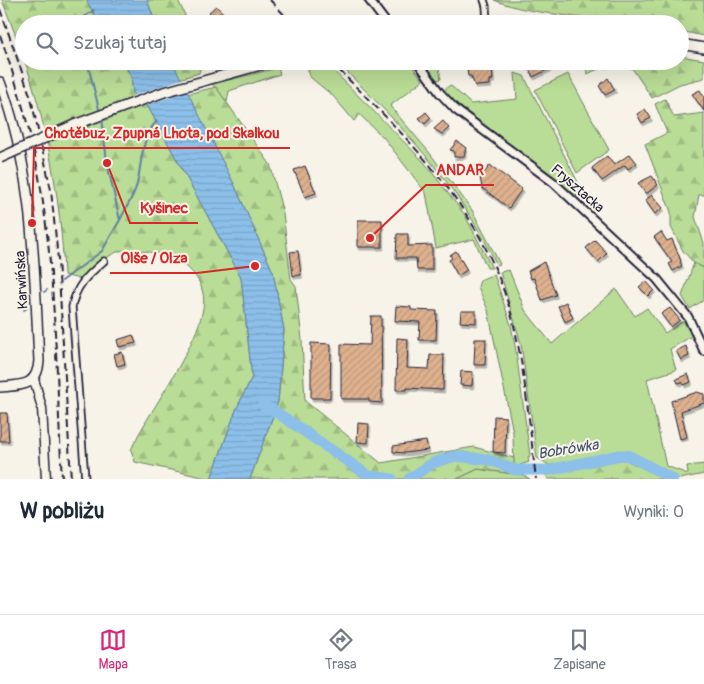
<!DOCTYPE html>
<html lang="pl">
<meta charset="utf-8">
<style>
body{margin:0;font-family:Pangolin,sans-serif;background:#f2f2f3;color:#1f2937}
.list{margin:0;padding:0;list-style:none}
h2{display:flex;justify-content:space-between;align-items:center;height:65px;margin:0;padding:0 20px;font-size:21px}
h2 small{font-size:16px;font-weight:400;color:#747a83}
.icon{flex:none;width:28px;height:28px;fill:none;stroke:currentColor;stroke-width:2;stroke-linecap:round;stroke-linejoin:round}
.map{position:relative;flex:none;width:704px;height:479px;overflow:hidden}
.search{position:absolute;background:#fff;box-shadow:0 5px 20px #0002;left:15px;right:15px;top:15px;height:55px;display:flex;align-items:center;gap:12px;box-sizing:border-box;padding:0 18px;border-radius:28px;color:#747a83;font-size:19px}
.sheet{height:135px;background:#fff}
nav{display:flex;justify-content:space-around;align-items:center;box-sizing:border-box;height:70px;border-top:1px solid #e0e1e3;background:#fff;font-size:14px;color:#747a83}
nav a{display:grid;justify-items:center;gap:2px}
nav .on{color:#db2777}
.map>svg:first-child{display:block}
.green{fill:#b9dc96;stroke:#6e7f68}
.forest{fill:url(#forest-firs);stroke:#6e7f68}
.water{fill:url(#water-rules);stroke:#6280a3}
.pier{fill:#f7f3e8}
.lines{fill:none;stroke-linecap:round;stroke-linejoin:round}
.stream{stroke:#6280a3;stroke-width:2}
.river{stroke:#8cbfe9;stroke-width:11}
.building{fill:url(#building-hatch);stroke:#22223b;filter:url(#shadow)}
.minor-casing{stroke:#22223b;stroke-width:9}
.tertiary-casing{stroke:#22223b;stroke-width:11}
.secondary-casing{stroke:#22223b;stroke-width:11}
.primary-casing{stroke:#22223b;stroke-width:12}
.trunk-casing{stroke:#22223b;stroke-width:12}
.minor{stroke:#f7f3e8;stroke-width:5.5}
.tertiary{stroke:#f7f3e8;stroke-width:7}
.secondary{stroke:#f7f3e8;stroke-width:8}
.primary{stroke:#f7f3e8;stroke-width:9}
.trunk{stroke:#f7f3e8;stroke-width:9}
.rail{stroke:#22223b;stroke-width:2;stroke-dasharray:8 4;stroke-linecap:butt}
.primary-bridge-casing{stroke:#22223b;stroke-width:12;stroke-linecap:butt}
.primary-bridge{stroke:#f7f3e8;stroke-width:9}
.labels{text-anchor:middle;stroke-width:4;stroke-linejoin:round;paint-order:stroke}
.street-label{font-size:14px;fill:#22223b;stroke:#f7f3e8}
.water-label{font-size:15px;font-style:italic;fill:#42516f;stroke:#f7f3e8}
.leader{fill:none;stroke:#d62828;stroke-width:2}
.callout-dot{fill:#d62828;stroke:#f7f3e8;stroke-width:2}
.callout-label{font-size:15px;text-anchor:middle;font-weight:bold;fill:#d62828;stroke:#f7f3e8;stroke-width:4;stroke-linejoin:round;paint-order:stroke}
</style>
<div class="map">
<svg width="704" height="479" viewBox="0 0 704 479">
<defs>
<pattern id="forest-firs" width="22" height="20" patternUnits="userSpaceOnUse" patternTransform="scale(1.25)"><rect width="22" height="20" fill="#b9dc96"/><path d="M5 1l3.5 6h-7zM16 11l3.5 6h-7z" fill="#9fbc82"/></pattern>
<pattern id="water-rules" width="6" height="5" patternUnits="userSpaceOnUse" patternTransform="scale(1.25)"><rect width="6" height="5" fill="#8cbfe9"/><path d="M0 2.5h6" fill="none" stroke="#78a4c9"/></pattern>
<pattern id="building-hatch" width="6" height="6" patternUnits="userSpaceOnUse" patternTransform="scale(1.25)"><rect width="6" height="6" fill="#deb18e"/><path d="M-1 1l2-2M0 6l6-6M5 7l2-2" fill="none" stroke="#be987b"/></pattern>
<filter id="shadow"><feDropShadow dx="1.5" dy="3" stdDeviation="0" flood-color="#0004"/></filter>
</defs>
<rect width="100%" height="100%" fill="#f7f3e8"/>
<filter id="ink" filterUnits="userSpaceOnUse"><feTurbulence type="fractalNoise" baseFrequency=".02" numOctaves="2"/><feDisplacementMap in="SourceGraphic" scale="10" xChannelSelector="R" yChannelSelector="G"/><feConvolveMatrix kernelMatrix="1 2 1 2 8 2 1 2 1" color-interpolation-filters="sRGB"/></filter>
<g filter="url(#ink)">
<!-- green -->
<path class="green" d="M324 61 424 162 465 215 492 268H487L474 239 436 248 426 193 384 138 359 114 354 121 333 96 310 77 306 62Z
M336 61H408L423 80 390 106 429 152 472 210 500 264 497 265C457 181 401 126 336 61Z
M491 61 439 67 441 79 436 80 422 62Z
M278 68 280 74 229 91 227 102 212 84Z
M515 73 524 76 587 200 585 202 456 104 443 91 450 85 471 104 517 99Z
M568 74 609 150 577 173 535 90Z
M694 263 704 268V300L690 309 682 296Z
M509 270 525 310 552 344 616 289 635 316 647 308 665 333 683 321 692 336 670 349 676 370 647 379 666 466 688 474 687 466 704 464V474L680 479 632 452H615L553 467 537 458 521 344 500 272Z
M494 274 511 325 516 351 530 456 528 457 529 462 520 465 521 474 530 479H457L478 469 514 474 513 432 488 310 478 287 480 280Z"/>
<!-- forest -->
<path class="forest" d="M2 0H86L100 24H24V57Z
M147 0H178L189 24H156Z
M494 0H704V36L680 31V24C640 24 602 21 561 15 538 12 516 9 494 0Z
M680 56 704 60V78L680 84 652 98 632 68C617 68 601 65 588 74L582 61H680Z
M25 61H122L131 76 133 93 147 105 241 277 252 377 236 410 211 479 135 462 131 450C147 412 211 331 203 293 199 275 187 266 172 257 164 253 129 249 120 251 108 254 89 272 79 279L64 275C61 202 48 130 25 61Z
M172 61H202L199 73 179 79Z
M216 87 270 164 283 213 291 279 296 286 302 340 305 401 381 463 474 447 514 458V474L478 469 457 479H250L278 402 284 330 273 272 234 184 187 94Z
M665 99 674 117 704 113V195H699L695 217 704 243V268L694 263 683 251 671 227V212L645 144 667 133 655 104Z
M624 459 665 479H548L546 475Z"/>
<!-- water -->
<path class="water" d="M86 0H147L156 24H100Z
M122 61H172L234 184 273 272 284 330 278 402 250 479H211L236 410 252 377 241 277 147 105 133 93 131 76Z"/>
<!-- pier -->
<path class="pier" d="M182 79 188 91 144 106 132 96Z"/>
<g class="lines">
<!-- stream -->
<path class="stream" d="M81 24 84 17 94 10
M87 61 100 113
M120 220C125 209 134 196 137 184 142 163 141 137 157 121
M62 281 102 251 120 220 107 163 102 117
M44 292 47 290
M24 310 27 308"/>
<!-- river -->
<path class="river" d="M263 405 279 414 369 476 392 479
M409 479 433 463 455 456 490 460 515 470H549L620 455 630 456 673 479"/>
</g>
<!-- building -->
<path class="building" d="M216 6 235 24H222L209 12Z
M525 61H550L553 67 533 77Z
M492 67 493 80H490V85L475 86 471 76H468L467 69Z
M608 78 615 90 605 95 599 86Z
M700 90 704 97V111L692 94Z
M645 109 651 118 642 123 637 114Z
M426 112 431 118 425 124 419 118Z
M443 121 449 128 442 134 434 129Z
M457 141 466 148 464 156 454 157V151L450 150Z
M630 154 637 163 628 169 625 165 602 181 592 168 607 156 614 165Z
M490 165 522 189 509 208 482 188 479 172H485Z
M305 166 316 193 305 197 294 170Z
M652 176 658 185 646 194 638 183Z
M652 195 663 208 655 214 645 200Z
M358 220H382V247H358Z
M661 232 667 241 672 239 681 261 680 262 682 266 673 271 669 264 672 262 654 237Z
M397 234H408V246L432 245V270H417L416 258H396Z
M595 240 607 253 598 262 586 248Z
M298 251 301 275 293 276 290 252Z
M456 251 467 270 458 276 449 260 452 258 450 255Z
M544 262 556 295 542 300 534 278 531 279 528 271Z
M646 281 654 290 648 296 639 287Z
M566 302 573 318 565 322 558 306Z
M396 306 411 307V310L437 311 436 340H419L420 322 395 321Z
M670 308 680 320 671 327 661 314Z
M461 311H476V323L460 322Z
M371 316H381L382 403 369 402V399H341V344L370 345Z
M133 335 136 343 119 347 117 340Z
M397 338 408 339 407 368 429 369 430 355H444L443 390 407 388V390H396Z
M475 339H486L485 365H474Z
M311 343 331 344 330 398H311Z
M686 346 689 356 681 360 676 351Z
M122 352 125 364 117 366 114 354Z
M461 371 473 372 472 386 460 385Z
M688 374 691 382 684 385 682 382 678 383 676 379Z
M697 392 704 394V403L681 411 687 437 680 439 671 401Z
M0 413H7L9 441H0Z
M494 416 506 417 505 453 493 452Z
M358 423 369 424 368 443 357 442Z
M426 441 428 450 404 453 393 452V446Z"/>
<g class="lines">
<!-- minor casing -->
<g class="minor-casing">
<path id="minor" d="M484 0 486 6 487 23
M85 479 72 307C76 285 88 275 104 261"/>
</g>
<!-- tertiary casing -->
<g class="tertiary-casing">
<path id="tertiary" d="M369 0 387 24
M417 61 440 93 456 110 553 182 657 279 688 317 704 351"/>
</g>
<!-- secondary casing -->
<g class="secondary-casing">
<path id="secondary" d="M34 379 42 408 46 479"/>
</g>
<!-- primary casing -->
<g class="primary-casing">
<path id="primary" d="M0 82C34 173 34 265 39 361 37 387 22 385 0 387"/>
</g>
<!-- trunk casing -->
<g class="trunk-casing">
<path id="trunk" d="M680 44 704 48
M164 92 275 61"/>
</g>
<!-- minor -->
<use href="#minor" class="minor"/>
<!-- tertiary -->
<use href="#tertiary" class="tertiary"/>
<!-- secondary -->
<use href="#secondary" class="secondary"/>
<!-- primary -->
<use href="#primary" class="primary"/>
<!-- trunk -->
<use href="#trunk" class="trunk"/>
<!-- rail -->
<path class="rail" d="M270 0 293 24
M0 9 31 98 51 190 58 259 71 479
M0 35C15 78 28 121 37 166 56 268 56 375 62 479
M330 61C406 137 479 203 510 310 525 365 529 423 536 479"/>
<!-- primary-bridge casing -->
<g class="primary-bridge-casing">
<path id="primary-bridge" d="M0 158 74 125 164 92"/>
</g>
<!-- primary-bridge -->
<use href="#primary-bridge" class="primary-bridge"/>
</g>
</g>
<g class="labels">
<!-- street labels -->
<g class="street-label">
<text transform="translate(578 188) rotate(41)" y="5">Frysztacka</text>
<text transform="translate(21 280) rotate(-93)" y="5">Karwińska</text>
</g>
<!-- water labels -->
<g class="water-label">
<text transform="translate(568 449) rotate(-9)" y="5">Bobrówka</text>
</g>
</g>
<!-- callouts -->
<path class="leader" d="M32 223L34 148H290M370 238L426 185H494M107 163L130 223H198M255 266L197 273H110"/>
<g class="callout-dot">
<circle cx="32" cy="223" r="5"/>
<circle cx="370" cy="238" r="5"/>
<circle cx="107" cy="163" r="5"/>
<circle cx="255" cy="266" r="5"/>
</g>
<g class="callout-label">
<text x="162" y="138">Chotěbuz, Zpupná Lhota, pod Skalkou</text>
<text x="460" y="175">ANDAR</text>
<text x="164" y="213">Kyšinec</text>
<text x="154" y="263">Olše / Olza</text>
</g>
</svg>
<div class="search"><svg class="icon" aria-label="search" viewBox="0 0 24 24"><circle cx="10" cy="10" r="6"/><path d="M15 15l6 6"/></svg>Szukaj tutaj</div>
</div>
<section class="sheet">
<h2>W pobliżu<small>Wyniki: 0</small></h2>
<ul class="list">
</ul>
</section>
<nav>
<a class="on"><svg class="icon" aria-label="map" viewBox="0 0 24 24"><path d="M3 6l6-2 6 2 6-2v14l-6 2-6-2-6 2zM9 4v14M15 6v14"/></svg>Mapa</a>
<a><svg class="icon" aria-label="directions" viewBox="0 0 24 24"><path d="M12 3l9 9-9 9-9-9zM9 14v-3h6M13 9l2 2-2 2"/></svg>Trasa</a>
<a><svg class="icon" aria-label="saved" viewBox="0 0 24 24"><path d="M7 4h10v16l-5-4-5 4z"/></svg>Zapisane</a>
</nav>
